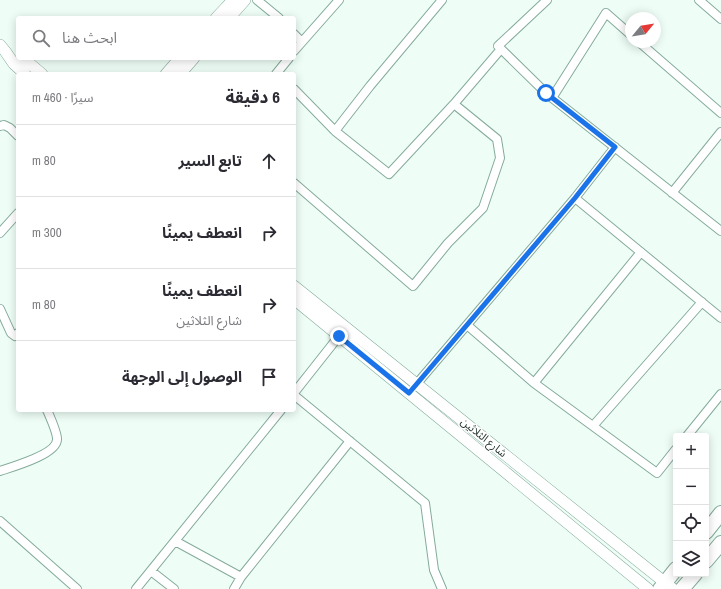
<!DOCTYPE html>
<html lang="ar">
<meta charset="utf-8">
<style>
body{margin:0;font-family:"Archivo Narrow","Noto Sans Arabic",sans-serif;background:#f2f2f3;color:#2b2b33;direction:rtl}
.controls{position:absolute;right:12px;bottom:12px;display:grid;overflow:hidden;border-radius:4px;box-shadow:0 2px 10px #0003}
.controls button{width:36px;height:36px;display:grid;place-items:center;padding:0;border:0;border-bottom:1px solid #e1e1e2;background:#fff;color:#2b2b33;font:20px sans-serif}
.compass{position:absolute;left:625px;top:12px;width:36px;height:36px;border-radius:50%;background:#fff;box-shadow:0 2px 10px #0003;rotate:60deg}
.stop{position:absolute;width:12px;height:12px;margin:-9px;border:3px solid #1a73e8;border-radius:50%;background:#fff}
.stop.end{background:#1a73e8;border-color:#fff;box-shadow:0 1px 4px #0008}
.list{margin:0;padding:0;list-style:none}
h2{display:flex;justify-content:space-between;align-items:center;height:52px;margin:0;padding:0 16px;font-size:17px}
h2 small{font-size:13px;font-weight:400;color:#7c7c81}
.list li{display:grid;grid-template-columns:26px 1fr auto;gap:12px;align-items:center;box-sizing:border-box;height:72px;padding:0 16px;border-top:1px solid #e1e1e2}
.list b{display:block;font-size:15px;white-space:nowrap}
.list p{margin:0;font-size:13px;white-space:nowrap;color:#7c7c81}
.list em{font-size:13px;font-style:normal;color:#7c7c81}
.icon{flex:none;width:22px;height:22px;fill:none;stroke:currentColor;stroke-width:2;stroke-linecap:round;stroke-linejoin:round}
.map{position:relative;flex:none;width:721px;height:589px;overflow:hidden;direction:ltr}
.search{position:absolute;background:#fff;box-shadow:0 2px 10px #0003;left:16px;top:16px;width:280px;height:44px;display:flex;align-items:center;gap:10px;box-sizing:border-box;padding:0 14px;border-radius:4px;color:#7c7c81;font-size:15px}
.panel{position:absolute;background:#fff;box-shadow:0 2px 10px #0003;left:16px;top:72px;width:280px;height:340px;border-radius:4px;direction:rtl}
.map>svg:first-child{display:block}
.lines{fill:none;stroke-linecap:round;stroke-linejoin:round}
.minor-casing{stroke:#85ab9b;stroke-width:10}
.tertiary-casing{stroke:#85ab9b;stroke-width:12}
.trunk-casing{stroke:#85ab9b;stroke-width:16}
.minor{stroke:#fff;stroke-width:8}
.tertiary{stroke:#fff;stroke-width:11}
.trunk{stroke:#fff;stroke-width:14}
.route{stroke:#1a73e8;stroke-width:5}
.labels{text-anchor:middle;stroke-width:3;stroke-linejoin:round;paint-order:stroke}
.street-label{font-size:11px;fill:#273730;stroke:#fff}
</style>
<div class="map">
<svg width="721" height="589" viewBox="0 0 721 589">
<rect width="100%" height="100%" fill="#eefef7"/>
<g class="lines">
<!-- minor casing -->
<g class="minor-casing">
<path id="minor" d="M257 0 279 18
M547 0 498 46 546 93 721 231
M699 0 721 19
M294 34 302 42
M639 42 721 113
M294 51 339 0
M276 74 289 58
M294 89 335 131 370 86 442 0
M552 98 606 13 631 35
M0 126 4 125 10 128 18 136
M335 131 389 174 454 104
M294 183 413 286 448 243 483 208 500 158 497 139 454 104 501 49
M672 193 721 132
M575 198 721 318
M0 233 18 213
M0 309 11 333 15 336 18 333
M467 325 534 383 657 473 676 449
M534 383 641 252
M414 387 575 198 615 147
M294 393 339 336
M294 395 425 503 434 570 442 589
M593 426 702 302
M687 436 721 394
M0 471C12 467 58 454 57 439 57 432 50 417 47 410
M0 521 77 589
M175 541 241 577 350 441
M151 571 174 589
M136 589 281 410
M234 589 241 577"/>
</g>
<!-- tertiary casing -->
<g class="tertiary-casing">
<path id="tertiary" d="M216 18 233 0
M229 18 245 0
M0 45 5 51 14 64 25 74
M23 58 42 74
M166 74 180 58
M180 74 194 58
M294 286 673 589
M294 299 648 589"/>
</g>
<!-- trunk casing -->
<g class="trunk-casing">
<path id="trunk" d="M706 532 721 513
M706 561 721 543
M660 589 676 569
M682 589 695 574"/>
</g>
<!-- minor -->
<use href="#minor" class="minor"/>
<!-- tertiary -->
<use href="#tertiary" class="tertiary"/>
<!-- trunk -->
<use href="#trunk" class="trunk"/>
</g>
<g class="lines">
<!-- route -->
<path class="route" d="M339 336 409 393 575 198 615 147 546 93"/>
</g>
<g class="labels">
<!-- street labels -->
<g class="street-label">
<text transform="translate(484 437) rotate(39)" y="4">شارع الثلاثين</text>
</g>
</g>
</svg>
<div class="controls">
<button>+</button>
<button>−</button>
<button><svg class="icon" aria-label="locate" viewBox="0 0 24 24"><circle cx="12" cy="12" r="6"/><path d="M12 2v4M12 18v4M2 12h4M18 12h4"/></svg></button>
<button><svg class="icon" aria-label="layers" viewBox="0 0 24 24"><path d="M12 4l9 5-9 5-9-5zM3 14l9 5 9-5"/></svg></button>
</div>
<svg class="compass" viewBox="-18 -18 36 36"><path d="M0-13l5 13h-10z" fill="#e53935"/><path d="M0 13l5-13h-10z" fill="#7c7c81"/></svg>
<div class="stop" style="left:546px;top:93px"></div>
<div class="stop end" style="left:339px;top:336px"></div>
<div class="search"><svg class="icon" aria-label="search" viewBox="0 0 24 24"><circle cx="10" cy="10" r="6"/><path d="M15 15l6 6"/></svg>ابحث هنا</div>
<section class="panel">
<h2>6 دقيقة<small>سيرًا · 460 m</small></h2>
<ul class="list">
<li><svg class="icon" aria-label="ahead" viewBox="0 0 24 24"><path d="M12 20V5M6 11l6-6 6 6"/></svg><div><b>تابع السير</b></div><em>80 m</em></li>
<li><svg class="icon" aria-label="right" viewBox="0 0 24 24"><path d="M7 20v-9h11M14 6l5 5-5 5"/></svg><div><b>انعطف يمينًا</b></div><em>300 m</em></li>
<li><svg class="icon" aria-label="right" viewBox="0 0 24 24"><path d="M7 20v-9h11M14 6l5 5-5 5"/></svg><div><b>انعطف يمينًا</b><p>شارع الثلاثين</p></div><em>80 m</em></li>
<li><svg class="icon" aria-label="arrive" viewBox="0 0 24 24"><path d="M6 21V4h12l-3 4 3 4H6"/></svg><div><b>الوصول إلى الوجهة</b></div></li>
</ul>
</section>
</div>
